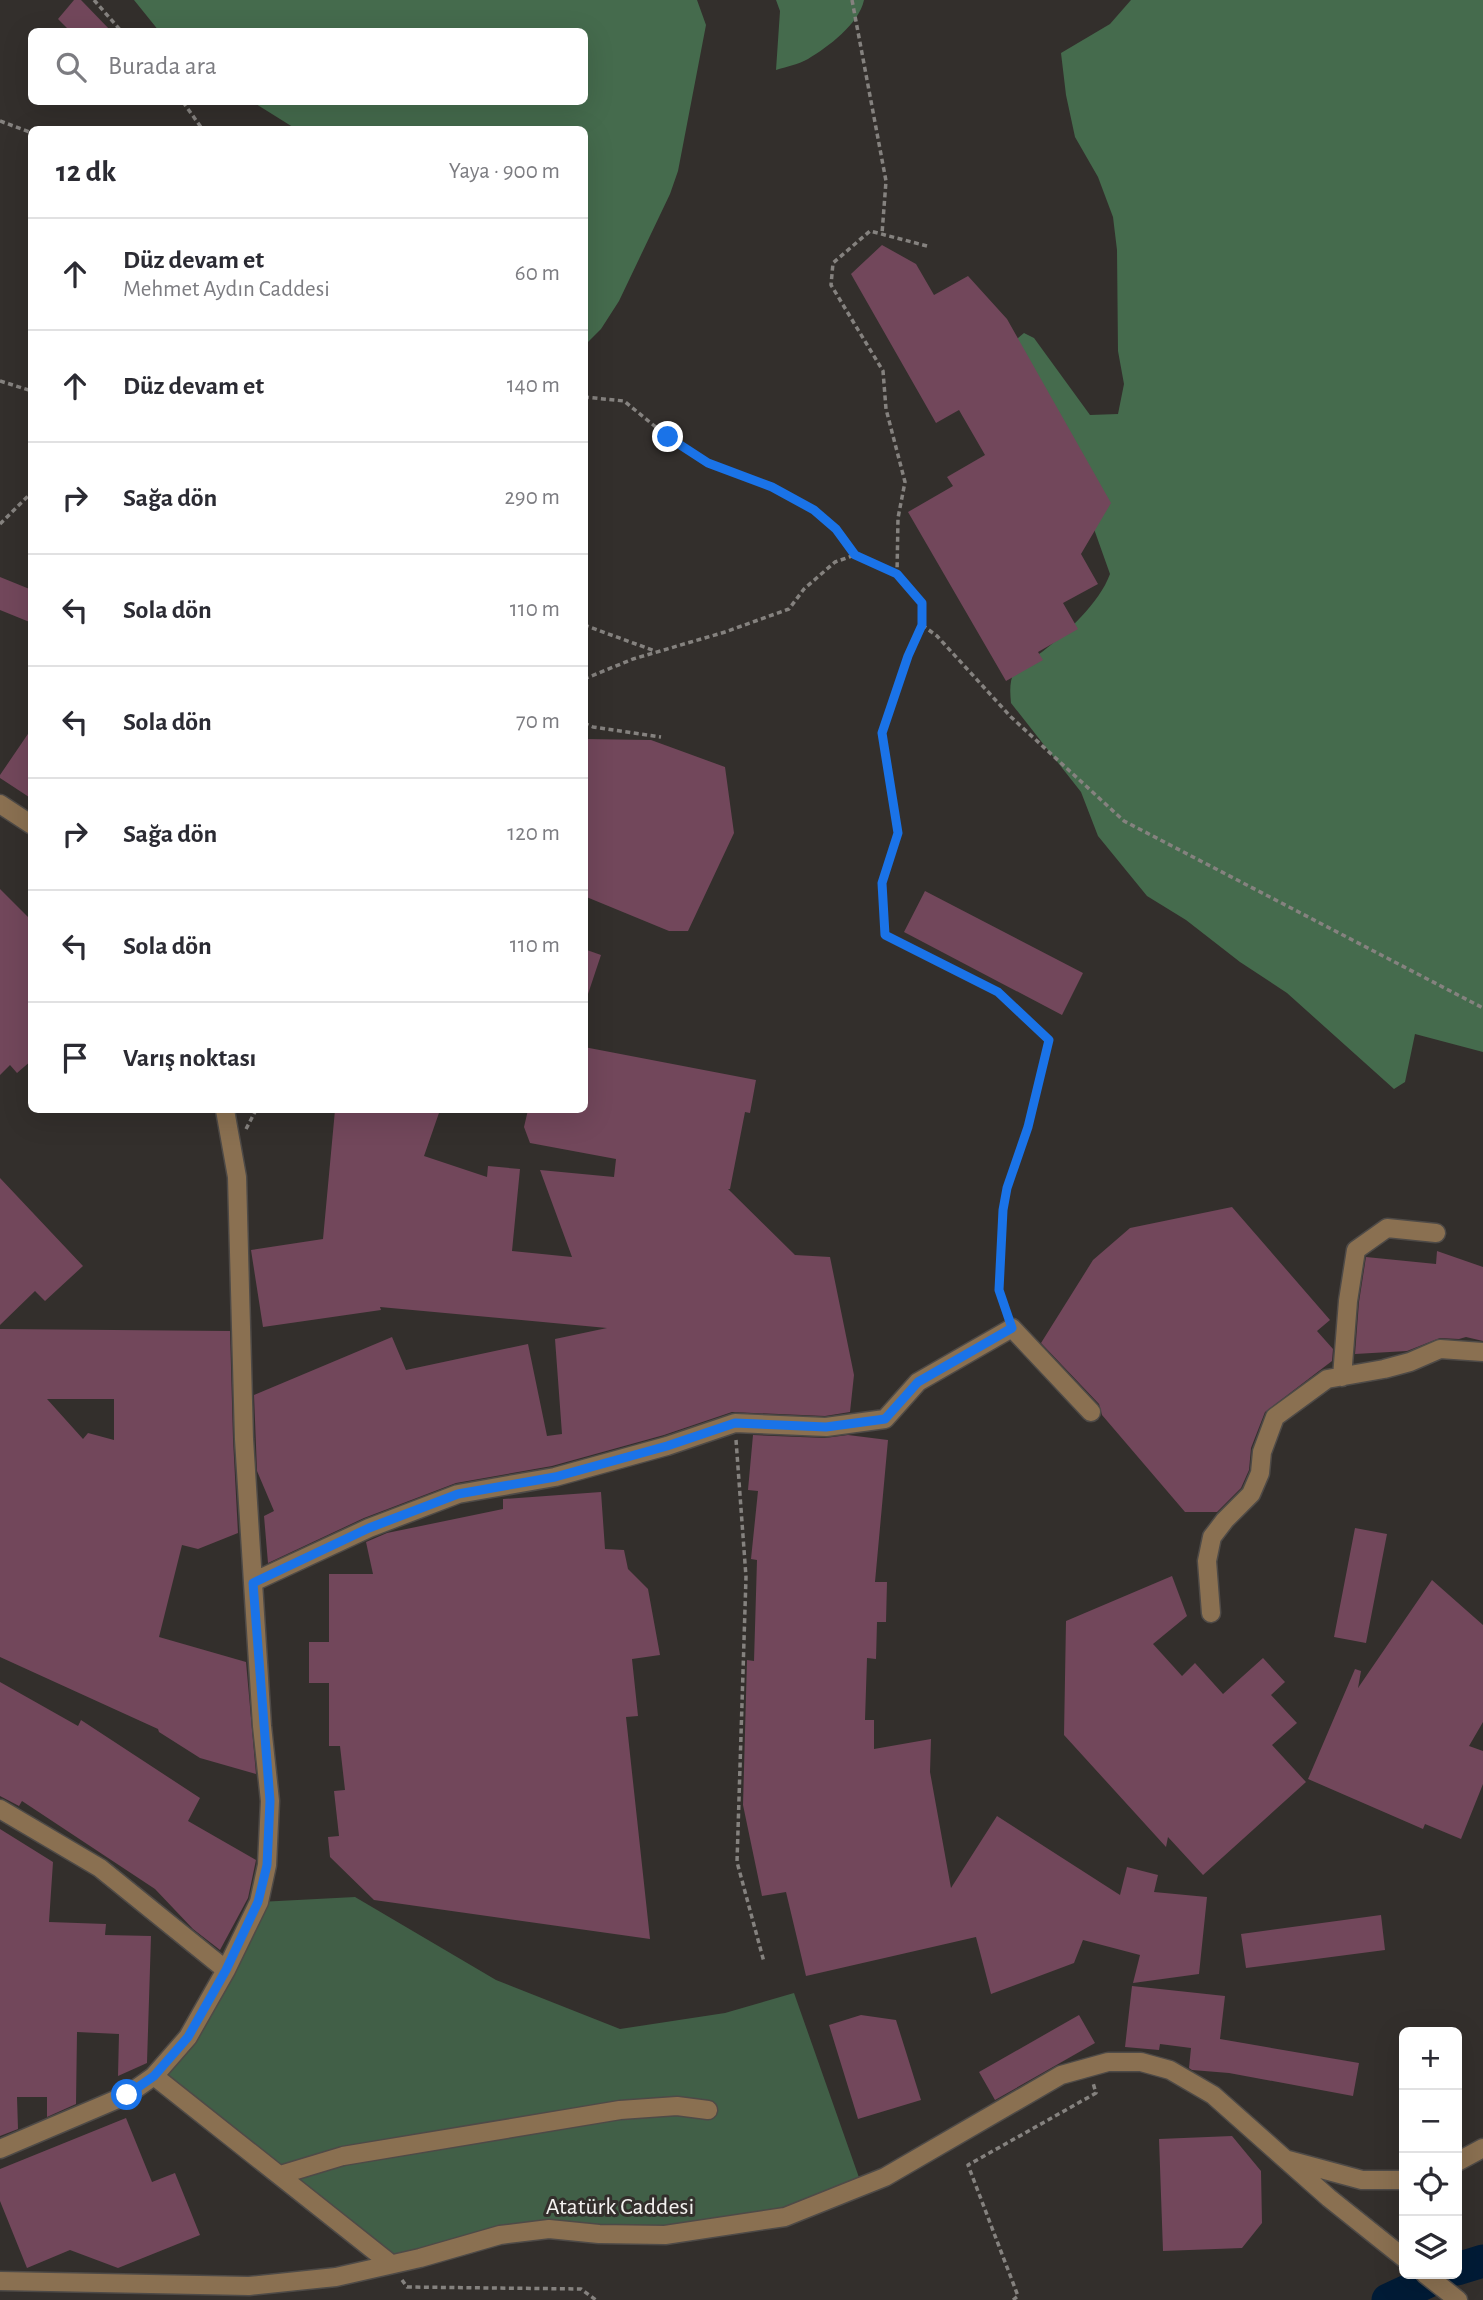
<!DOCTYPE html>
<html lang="tr">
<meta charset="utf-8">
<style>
body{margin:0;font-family:"Alegreya Sans",sans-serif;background:#f7f7f7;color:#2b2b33}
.controls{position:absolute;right:21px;bottom:21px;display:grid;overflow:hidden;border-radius:10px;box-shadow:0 7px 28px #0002}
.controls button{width:63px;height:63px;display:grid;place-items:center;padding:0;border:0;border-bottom:2px solid #e1e1e2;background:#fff;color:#2b2b33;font:35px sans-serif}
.stop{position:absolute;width:21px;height:21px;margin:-16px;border:5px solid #1a73e8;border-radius:50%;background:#fff}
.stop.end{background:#1a73e8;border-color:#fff;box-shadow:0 2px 7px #0008}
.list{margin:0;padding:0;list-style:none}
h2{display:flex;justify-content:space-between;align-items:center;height:91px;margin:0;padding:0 28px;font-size:30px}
h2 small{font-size:23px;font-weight:400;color:#7c7c81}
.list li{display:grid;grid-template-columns:46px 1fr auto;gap:21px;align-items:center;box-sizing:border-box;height:112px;padding:0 28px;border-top:2px solid #e1e1e2}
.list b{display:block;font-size:26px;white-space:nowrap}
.list p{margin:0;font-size:23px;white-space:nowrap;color:#7c7c81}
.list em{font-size:23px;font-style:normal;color:#7c7c81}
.icon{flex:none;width:38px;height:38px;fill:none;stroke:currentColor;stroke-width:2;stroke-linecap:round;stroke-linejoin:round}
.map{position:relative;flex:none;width:1483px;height:2300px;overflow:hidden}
.search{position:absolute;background:#fff;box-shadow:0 7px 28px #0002;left:28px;top:28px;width:560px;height:77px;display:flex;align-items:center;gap:18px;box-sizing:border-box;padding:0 24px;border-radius:10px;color:#7c7c81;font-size:26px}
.panel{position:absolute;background:#fff;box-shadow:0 7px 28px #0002;left:28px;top:126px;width:560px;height:987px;border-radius:10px}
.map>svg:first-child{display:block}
.green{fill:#415f47}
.forest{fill:#456b4d}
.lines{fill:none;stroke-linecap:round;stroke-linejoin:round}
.river{stroke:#001b36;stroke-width:33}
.building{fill:#72475b;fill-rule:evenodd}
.minor-casing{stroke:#4e4a47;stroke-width:21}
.path{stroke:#85827f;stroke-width:3.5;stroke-dasharray:5 3.5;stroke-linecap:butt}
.minor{stroke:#8a7051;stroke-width:18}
.route{stroke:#1a73e8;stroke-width:9}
.labels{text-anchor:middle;stroke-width:6;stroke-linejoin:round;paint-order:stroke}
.street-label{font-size:24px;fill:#f4f2f0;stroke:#332f2c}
</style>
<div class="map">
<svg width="1483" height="2300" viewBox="0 0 1483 2300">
<rect width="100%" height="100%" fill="#332f2c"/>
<!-- green -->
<path class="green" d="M355 1897 496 1980 620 2029 725 2013 794 1993 862 2186 712 2230 548 2229 391 2263 154 2076 188 2037 259 1902Z"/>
<!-- forest -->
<path class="forest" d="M134 0H697L706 25 678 171 670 194 619 301 601 329 585 345 584 130 296 129 253 102H584V32L159 31Z
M776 0H864C859 24 828 47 808 59 799 64 786 67 776 70L780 11Z
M1131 0H1483V1052L1415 1034 1405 1082 1394 1089 1287 993 1240 962 1186 920 1147 896 1098 836 1081 792 1011 703C1010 692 1009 681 1015 670 1020 662 1034 658 1042 652 1067 632 1099 604 1110 574L1094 529 1014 347 1018 338 1024 333 1034 338 1090 415 1118 414 1124 384 1118 351 1117 250 1113 217 1098 177 1075 137 1066 95 1061 53 1110 24Z"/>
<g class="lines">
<!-- river -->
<path class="river" d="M1457 2269 1483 2261
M1388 2300 1444 2274"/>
</g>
<!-- building -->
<path class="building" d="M74 0H81L112 32H71L58 19Z
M882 245 916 264 934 295 968 276 1007 319 1111 503 1081 554 1098 584 1063 603 1078 629 1038 652 1043 660 1006 681 908 512 953 486 947 477 985 455 959 410 936 423 851 274Z
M0 577 32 590V623L0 610Z
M32 728V799L0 778V775Z
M584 739 651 740 725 767 734 833 688 931H669L584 896Z
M0 889 32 921V1060L17 1073 10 1065 0 1075Z
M925 891 1083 973 1062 1015 904 932Z
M584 949 601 955 587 997 584 996Z
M584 1047 756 1080 750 1113 745 1112 730 1189H728L795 1255 830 1257 854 1375 850 1412 825 1416 732 1412 664 1435 552 1466 456 1483 364 1518 268 1563 264 1516 274 1511 257 1471 254 1395 392 1337 406 1370 528 1344 547 1436 562 1434 555 1339 607 1328 380 1307 381 1310 263 1327 251 1250 323 1239 335 1110H440L424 1156 487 1177 488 1166 520 1169 512 1251 572 1257 540 1170 614 1177 616 1159 530 1143 524 1127 528 1110H584Z
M0 1178 83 1266 45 1301 35 1291 0 1325Z
M1232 1207 1330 1320 1317 1331 1333 1349 1332 1361 1265 1412 1251 1448 1249 1470 1241 1488 1217 1512H1185L1102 1415 1099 1404 1041 1343 1093 1260 1130 1228Z
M1437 1251 1483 1267V1341L1466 1337 1459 1339 1440 1338 1407 1351 1355 1354 1359 1302 1366 1257 1436 1264Z
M0 1329 230 1331 233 1439 238 1533 198 1549 182 1545 159 1637 246 1662 256 1774 200 1758 159 1732 158 1729 0 1657ZM47 1399H114V1440L88 1433 83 1439Z
M753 1435 825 1438 848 1435 888 1440 875 1582H887L886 1622H877L876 1659 867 1658 865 1720H874V1749L931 1739 930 1772 951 1888 997 1816 1120 1895 1127 1867 1158 1875 1154 1892 1207 1897 1199 1974 1133 1983 1140 1955 1083 1940 1074 1963 991 1994 976 1937 806 1976 786 1892 762 1896 743 1805 747 1660 754 1661 757 1560 751 1559 758 1491 748 1490Z
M601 1492 605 1549 624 1550 628 1569 648 1589 660 1655 632 1659 638 1716 626 1717 650 1939 374 1900 330 1857 328 1837 339 1836 334 1791 345 1790 340 1746H329V1683H309V1642H329V1574H373L366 1542 387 1533 503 1509V1499Z
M1355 1528 1387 1534 1366 1643 1334 1637Z
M1172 1576 1187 1616 1153 1644 1182 1676 1195 1663 1223 1694 1263 1658 1285 1682 1271 1695 1297 1723 1272 1745 1306 1782 1203 1875 1168 1837 1166 1847 1064 1735 1066 1621Z
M1432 1580 1483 1625V1722L1469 1746 1483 1751V1784L1461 1839 1425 1824 1423 1829 1308 1779 1355 1669 1361 1671 1358 1688Z
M0 1682 78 1726 81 1720 200 1798 188 1821 256 1860 248 1898 220 1950 193 1929 155 1889 22 1801 19 1806 0 1796Z
M0 1829 53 1862 49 1922 106 1924 105 1935 151 1936 147 2063 118 2076 119 2034 77 2032 76 2104 47 2117V2097H17L18 2129 0 2136Z
M1381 1915 1385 1950 1246 1968 1241 1934Z
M1132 1986 1225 1996 1220 2039 1359 2063 1353 2096 1229 2073 1192 2070 1189 2068 1191 2048 1160 2044 1159 2050 1125 2047Z
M861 2015 896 2020 921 2100 858 2119 829 2025Z
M1079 2015 1095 2043 995 2100 979 2072Z
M126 2118 152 2182 175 2173 200 2235 118 2268 70 2250 27 2268 0 2201V2169Z
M1232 2136 1261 2171 1262 2223 1242 2248 1163 2251 1159 2139Z"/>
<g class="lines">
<!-- minor casing -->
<g class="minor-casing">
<path id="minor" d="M0 804 32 825
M225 1110 237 1177 244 1439 262 1726 270 1801 267 1865 259 1902 226 1970
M1342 1377 1348 1301 1356 1250 1387 1228 1436 1233
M253 1582 369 1528 458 1494 555 1477 667 1446 735 1423 826 1427 885 1419 918 1382 1012 1328 1091 1412
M1211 1613 1207 1561 1212 1537 1225 1520 1251 1494 1260 1473 1262 1452 1275 1417 1327 1379 1384 1369 1410 1362 1440 1349 1483 1352
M0 1809 100 1868 226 1970 188 2037 154 2076 127 2095 0 2149
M154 2076 391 2264
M1288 2160 1362 2180H1404
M1457 2162 1483 2148
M280 2175 343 2156 620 2110 677 2106 708 2110
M1425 2274 1458 2300
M0 2281 249 2286 336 2277 420 2258 500 2235 549 2229 599 2234 665 2235 785 2217 885 2177 1061 2075 1108 2062H1141L1170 2070 1213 2095 1329 2198 1404 2258"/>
</g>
<!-- path -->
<path class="path" d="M94 0 122 32
M852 0 886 181 882 234
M183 102 203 130
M0 121 32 133
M927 246 870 231 833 263 831 285 883 371 886 409 905 482 898 518 897 574 922 603V625L908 656 882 733 897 833 882 883 885 935 998 992 1049 1040 1028 1127 1007 1188 1003 1210 999 1290 1007 1313
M0 381 32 391
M584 397 624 401 668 437 708 463 772 487 815 510 836 529 855 555
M0 524 32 492
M584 625 655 651
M922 625 937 636 1011 717 1124 821 1483 1008
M584 679 633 659 725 632 789 609 804 589 835 562 855 555 897 574
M584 723 593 727 661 737
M246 1129 256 1110
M736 1440 746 1577 737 1862 764 1962
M402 2280 407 2287 581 2289 596 2300
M1013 2300 1018 2296 968 2165 1096 2093 1093 2083"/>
<!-- minor -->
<use href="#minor" class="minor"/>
</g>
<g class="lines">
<!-- route -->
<path class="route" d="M127 2095 154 2076 188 2037 226 1970 258 1902 267 1865 270 1801 253 1583 369 1528 458 1494 555 1477 667 1446 735 1423 826 1427 885 1419 918 1382 1012 1328 999 1290 1003 1210 1007 1188 1028 1127 1049 1040 998 992 885 935 882 883 898 833 882 733 908 656 922 625V603L897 574 855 555 836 529 814 510 772 487 708 463 668 437"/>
</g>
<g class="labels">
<!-- street labels -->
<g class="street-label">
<text x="620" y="2214">Atatürk Caddesi</text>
</g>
</g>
</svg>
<div class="controls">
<button>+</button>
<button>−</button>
<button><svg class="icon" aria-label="locate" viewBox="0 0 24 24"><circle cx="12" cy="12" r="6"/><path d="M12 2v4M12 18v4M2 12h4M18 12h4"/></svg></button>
<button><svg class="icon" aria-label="layers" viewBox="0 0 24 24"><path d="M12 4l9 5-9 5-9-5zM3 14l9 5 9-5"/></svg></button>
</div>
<div class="stop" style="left:127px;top:2095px"></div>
<div class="stop end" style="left:668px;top:437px"></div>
<div class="search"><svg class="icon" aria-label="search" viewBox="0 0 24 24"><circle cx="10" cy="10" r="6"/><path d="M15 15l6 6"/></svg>Burada ara</div>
<section class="panel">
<h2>12 dk<small>Yaya · 900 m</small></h2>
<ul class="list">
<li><svg class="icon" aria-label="ahead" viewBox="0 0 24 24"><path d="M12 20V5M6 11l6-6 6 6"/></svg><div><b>Düz devam et</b><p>Mehmet Aydın Caddesi</p></div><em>60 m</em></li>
<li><svg class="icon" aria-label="ahead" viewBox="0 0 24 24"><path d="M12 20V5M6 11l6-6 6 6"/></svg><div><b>Düz devam et</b></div><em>140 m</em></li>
<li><svg class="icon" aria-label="right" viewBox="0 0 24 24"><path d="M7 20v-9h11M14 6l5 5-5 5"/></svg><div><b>Sağa dön</b></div><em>290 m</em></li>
<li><svg class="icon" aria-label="left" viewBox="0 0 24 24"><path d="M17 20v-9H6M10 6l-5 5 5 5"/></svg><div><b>Sola dön</b></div><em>110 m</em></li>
<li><svg class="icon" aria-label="left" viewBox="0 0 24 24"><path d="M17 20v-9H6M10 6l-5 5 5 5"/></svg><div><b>Sola dön</b></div><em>70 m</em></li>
<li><svg class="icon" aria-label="right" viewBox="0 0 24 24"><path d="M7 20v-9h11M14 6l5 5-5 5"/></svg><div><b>Sağa dön</b></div><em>120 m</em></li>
<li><svg class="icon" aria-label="left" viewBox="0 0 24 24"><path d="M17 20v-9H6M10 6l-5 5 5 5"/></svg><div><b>Sola dön</b></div><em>110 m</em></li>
<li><svg class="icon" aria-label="arrive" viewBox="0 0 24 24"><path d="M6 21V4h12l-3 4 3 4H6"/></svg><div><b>Varış noktası</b></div></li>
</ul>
</section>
</div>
